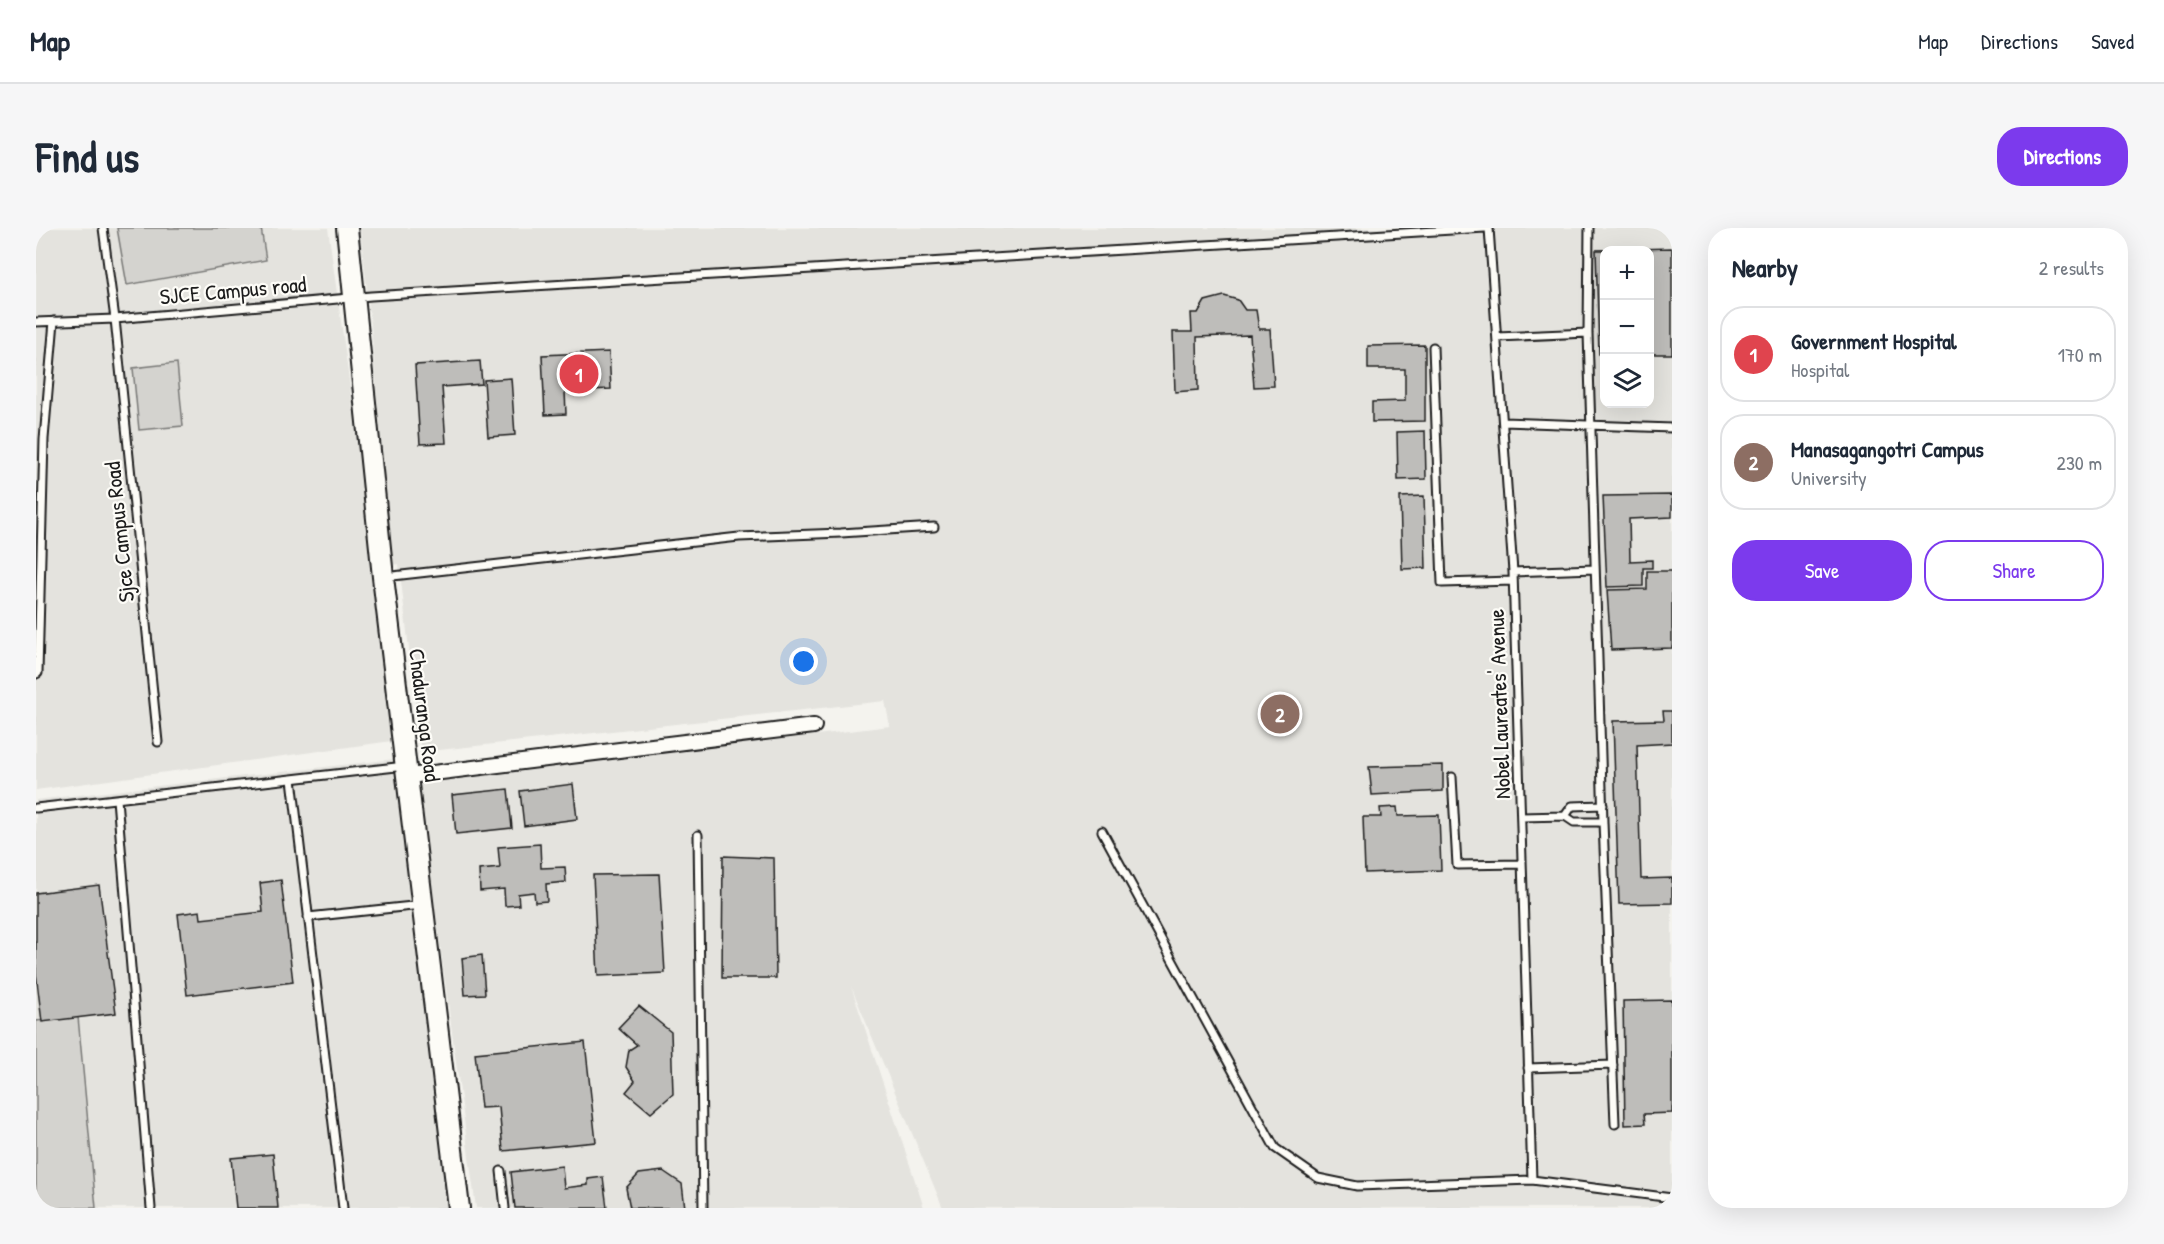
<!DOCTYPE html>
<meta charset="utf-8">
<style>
body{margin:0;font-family:"Patrick Hand",sans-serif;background:#f6f6f7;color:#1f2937}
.controls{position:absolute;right:18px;top:18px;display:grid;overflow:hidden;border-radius:12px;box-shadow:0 6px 24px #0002}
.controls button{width:54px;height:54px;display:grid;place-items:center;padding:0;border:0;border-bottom:2px solid #e0e1e3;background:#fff;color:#1f2937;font:30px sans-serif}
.you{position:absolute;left:768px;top:434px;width:21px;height:21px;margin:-15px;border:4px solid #fff;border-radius:50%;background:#1a73e8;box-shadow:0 0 0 9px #1a73e833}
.badge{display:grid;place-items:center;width:39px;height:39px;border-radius:50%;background:#7c3aed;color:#fff;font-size:20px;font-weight:700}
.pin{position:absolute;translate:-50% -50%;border:3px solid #fff;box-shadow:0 2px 6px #0006}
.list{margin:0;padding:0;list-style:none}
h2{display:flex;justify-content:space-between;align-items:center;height:78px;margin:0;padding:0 24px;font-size:26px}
h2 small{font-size:20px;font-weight:400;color:#747a83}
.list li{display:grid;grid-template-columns:39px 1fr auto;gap:18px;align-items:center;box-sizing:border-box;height:96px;margin:0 12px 12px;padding:0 12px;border:2px solid #e0e1e3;border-radius:24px}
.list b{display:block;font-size:22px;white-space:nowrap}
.list p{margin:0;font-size:20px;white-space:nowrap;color:#747a83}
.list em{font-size:20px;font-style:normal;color:#747a83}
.actions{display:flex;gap:12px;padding:18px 24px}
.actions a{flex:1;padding:14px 0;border:2px solid #7c3aed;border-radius:24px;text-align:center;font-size:21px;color:#7c3aed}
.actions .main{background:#7c3aed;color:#fff}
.icon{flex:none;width:33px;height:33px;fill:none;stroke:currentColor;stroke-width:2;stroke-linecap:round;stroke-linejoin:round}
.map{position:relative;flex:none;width:1636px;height:980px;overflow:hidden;border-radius:24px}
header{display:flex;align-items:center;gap:36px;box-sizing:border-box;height:84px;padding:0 30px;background:#fff;border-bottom:2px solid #e0e1e3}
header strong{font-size:28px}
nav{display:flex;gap:33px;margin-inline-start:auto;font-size:21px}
.intro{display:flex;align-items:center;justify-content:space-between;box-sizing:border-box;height:144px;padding:0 36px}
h1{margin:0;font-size:42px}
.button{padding:15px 27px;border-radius:24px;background:#7c3aed;color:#fff;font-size:21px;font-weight:700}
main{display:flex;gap:36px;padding:0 36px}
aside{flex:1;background:#fff;border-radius:24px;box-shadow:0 6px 24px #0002}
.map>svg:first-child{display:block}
.built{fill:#e4e3de;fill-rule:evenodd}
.green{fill:#d4d3cf;stroke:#787876;stroke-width:1.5}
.building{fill:#bebdba;stroke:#1c1c1c;stroke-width:1.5}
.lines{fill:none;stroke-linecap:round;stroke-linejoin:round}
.lane-casing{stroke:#1c1c1c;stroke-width:11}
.street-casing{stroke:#1c1c1c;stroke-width:18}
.secondary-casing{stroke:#1c1c1c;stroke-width:24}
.lane{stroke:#fdfcf7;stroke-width:7}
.street{stroke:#fdfcf7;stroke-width:14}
.secondary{stroke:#fdfcf7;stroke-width:20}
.labels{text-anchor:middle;stroke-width:4.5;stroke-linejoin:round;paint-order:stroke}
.street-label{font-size:22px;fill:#1c1c1c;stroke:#fdfcf7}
</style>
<header>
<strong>Map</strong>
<nav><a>Map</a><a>Directions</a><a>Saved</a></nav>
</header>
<div class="intro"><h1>Find us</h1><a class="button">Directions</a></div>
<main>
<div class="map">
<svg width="1636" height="980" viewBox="0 0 1636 980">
<rect width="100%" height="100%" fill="#f4f3ee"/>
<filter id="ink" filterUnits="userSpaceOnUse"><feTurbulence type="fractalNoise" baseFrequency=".0167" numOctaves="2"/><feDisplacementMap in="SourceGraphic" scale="12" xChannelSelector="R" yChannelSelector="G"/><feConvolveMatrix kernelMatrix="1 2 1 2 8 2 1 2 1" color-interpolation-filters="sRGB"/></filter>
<g filter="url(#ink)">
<!-- built -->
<path class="built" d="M0 0H292L363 512 0 562Z
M324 0H1636V980H907L815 758 888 980H440L382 556 854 498 849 473 385 524 363 336 354 337 335 98ZM1568 22H1614V176H1568Z
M359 531 418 980H0V572Z"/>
<!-- green -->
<path class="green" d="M81 0H225L230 32 91 57Z
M141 135 147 198 103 202 97 140Z
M42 789 60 980H0V793Z"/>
<!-- building -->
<path class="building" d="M1636 20V126H1614V22H1568V126H1563L1560 22Z
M1188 68 1202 72 1209 82H1220L1223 101H1234L1238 158 1218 159 1214 107 1161 109 1162 162 1139 164 1137 104H1156L1155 85H1162L1169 73Z
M1389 117V193L1336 194V174L1369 173V141H1332V118Z
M573 124 575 161 529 163 530 186 509 187 506 127Z
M444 133 446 156 406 159 410 215 384 216 379 137Z
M475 150 479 207 452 209 448 152Z
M1389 203 1390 251 1362 252 1361 204Z
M1636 267V289L1593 291 1594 333 1616 332V340H1607V358L1571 359 1567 268Z
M1388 268 1390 340 1366 341 1364 269Z
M1611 343H1636V420L1575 422 1571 362 1611 361Z
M1627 483H1636V515L1601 517 1605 651 1636 650V675L1583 676 1577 493 1628 492Z
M1407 537V563L1336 567 1333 539Z
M537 556 541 591 488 598 484 563Z
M472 561 476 600 420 606 416 567Z
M1361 579 1362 588 1403 587 1405 642 1329 645 1327 589H1345L1344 580Z
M504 616 505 640 529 639 530 654 510 656 511 673 499 674 498 664 482 666 483 677 469 678 468 661 444 663 443 642 464 640 462 619Z
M687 628 738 630 740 750H686Z
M623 646 629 745 562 748 557 647Z
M245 652 257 754 151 767 142 686 164 683 165 691 227 684 224 655Z
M63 657 80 785 6 794 0 745V665Z
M446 727 449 766 429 767 426 730Z
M1636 772V885L1608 886 1609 896 1589 897 1587 773Z
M603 778 635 804 637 866 615 885 590 864 599 853 590 839 593 822 601 817 582 800Z
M549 814 560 914 467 923 463 879 445 880 439 825Z
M237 926 242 980H200L195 930Z
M526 938 528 960 552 957V951L567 949 571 980H479L475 944Z
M627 943 646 956 649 980H594L590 960 603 946Z"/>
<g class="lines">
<!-- lane casing -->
<g class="lane-casing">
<path id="lane" d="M67 0 79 91 122 514
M1453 0 1477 344 1496 952
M1553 0 1552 105 1567 594 1579 896
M0 94 79 91 335 68 1449 0
M1461 109 1552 105
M1397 119 1406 355 1477 353
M1467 194 1636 200
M1477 344 1559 341
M348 349 703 309 805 305 898 299
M0 446 2 445 8 211 18 93
M1416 549 1421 637 1486 636
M256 551 307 980
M81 571 115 980
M0 580 369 538
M1529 588 1538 594H1567
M1485 589 1529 588 1536 578 1567 577
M1066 603 1239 920 1282 950 1321 958 1496 952 1636 970
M662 607 667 980
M272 689 386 677
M1492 840 1577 837
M465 943 469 980"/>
</g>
<!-- street casing -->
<g class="street-casing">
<path id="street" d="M373 548 778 498"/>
</g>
<!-- secondary casing -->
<g class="secondary-casing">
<path id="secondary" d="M311 0 347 349 423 980"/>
</g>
<!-- lane -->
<use href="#lane" class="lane"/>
<!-- street -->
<use href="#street" class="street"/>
<!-- secondary -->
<use href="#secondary" class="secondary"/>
</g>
</g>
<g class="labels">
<!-- street labels -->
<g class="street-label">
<text transform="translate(197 62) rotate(-5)" y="8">SJCE Campus road</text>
<text transform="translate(83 304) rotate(-96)" y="8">Sjce Campus Road</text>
<text transform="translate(1463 476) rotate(-92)" y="8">Nobel Laureates' Avenue</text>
<text transform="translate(389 487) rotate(83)" y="8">Chaduranga Road</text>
</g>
</g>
</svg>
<div class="controls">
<button>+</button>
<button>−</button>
<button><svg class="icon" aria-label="layers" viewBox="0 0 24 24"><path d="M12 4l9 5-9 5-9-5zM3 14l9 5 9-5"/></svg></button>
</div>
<div class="you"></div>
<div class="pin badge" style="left:543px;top:146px;background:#e0444e">1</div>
<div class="pin badge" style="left:1244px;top:486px;background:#8d6e63">2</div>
</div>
<aside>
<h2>Nearby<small>2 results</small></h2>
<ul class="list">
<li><span class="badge" style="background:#e0444e">1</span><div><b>Government Hospital</b><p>Hospital</p></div><em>170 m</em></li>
<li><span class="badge" style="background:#8d6e63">2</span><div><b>Manasagangotri Campus</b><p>University</p></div><em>230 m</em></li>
</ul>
<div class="actions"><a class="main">Save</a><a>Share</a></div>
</aside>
</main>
